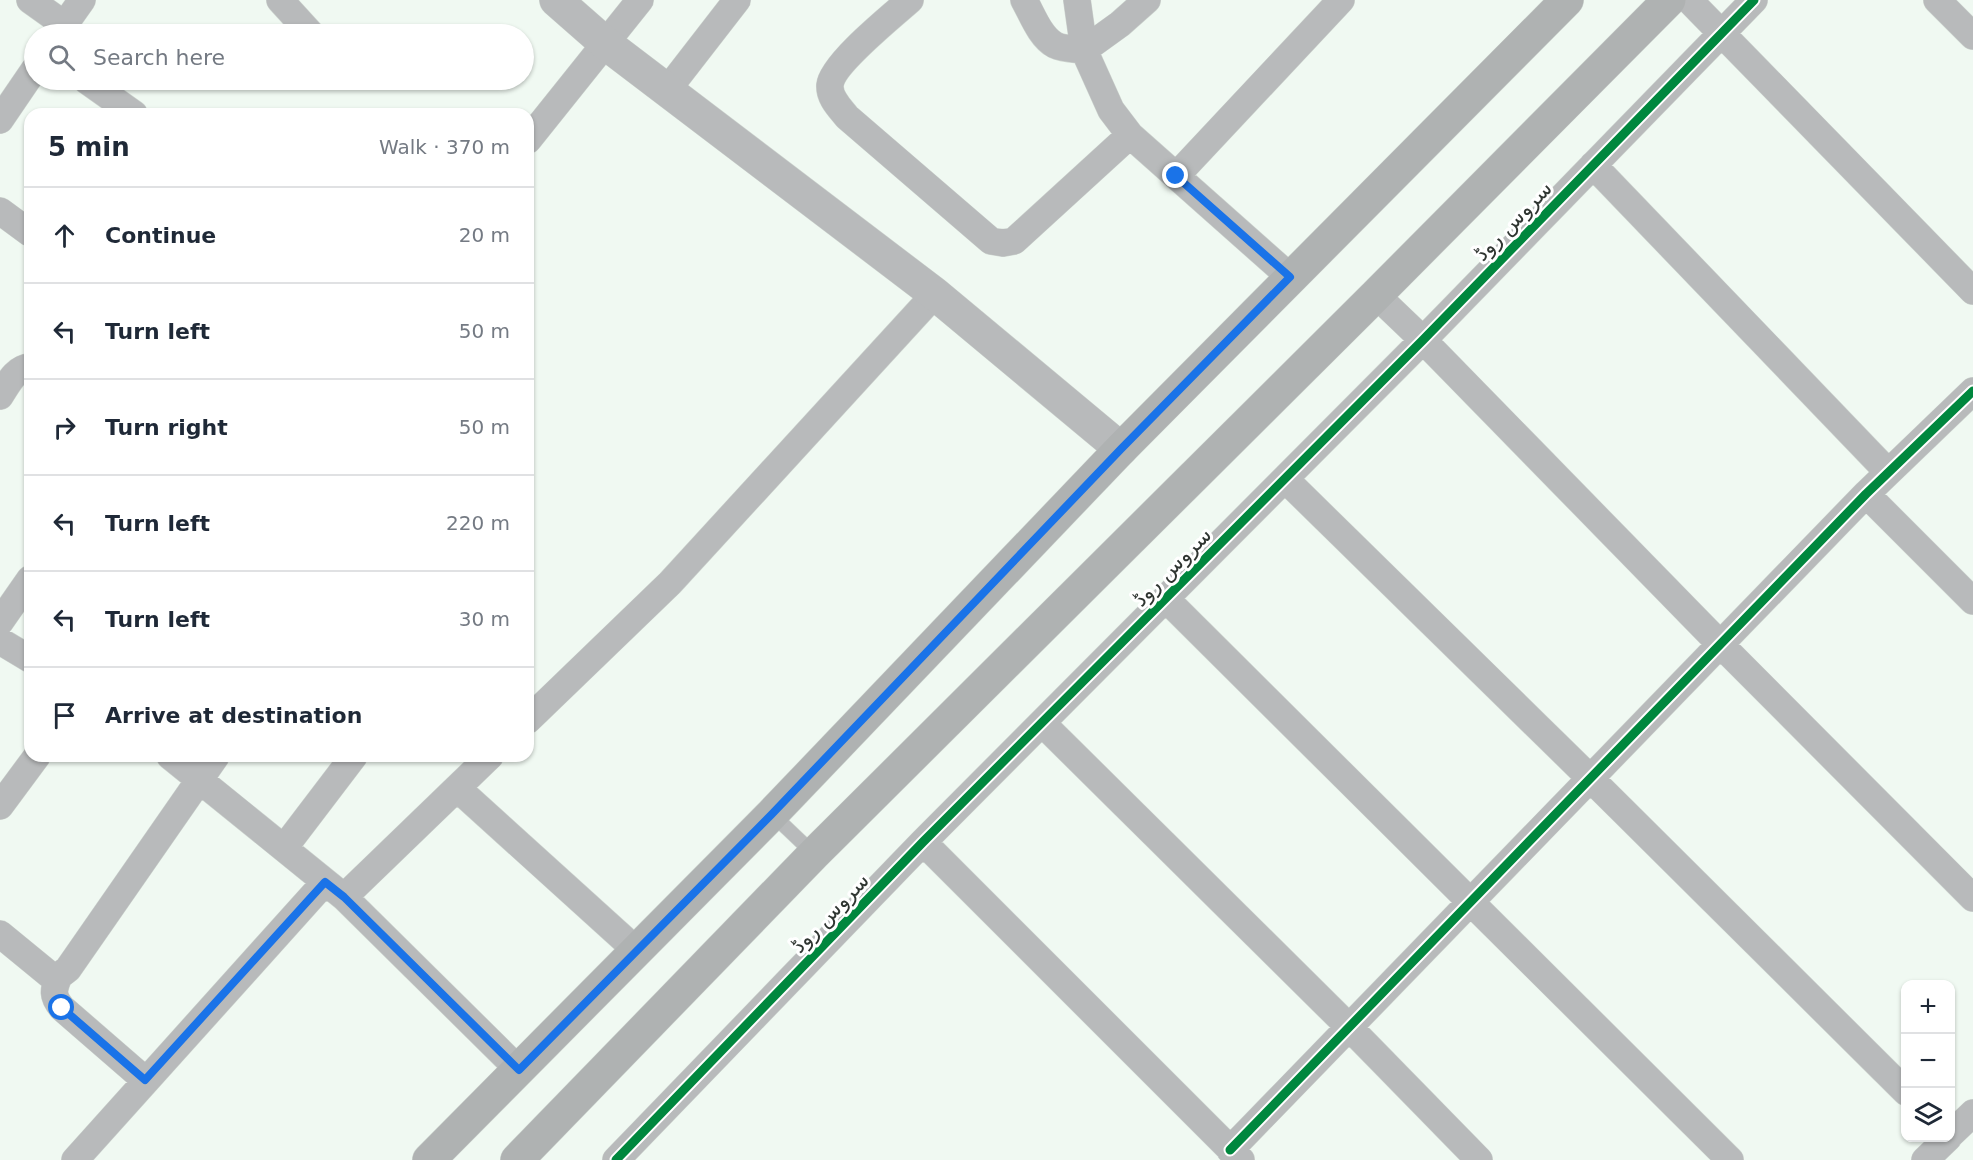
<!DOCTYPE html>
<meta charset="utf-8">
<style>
body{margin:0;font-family:"DejaVu Sans","Noto Sans Arabic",sans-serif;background:#f2f2f3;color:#1f2937}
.controls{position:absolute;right:18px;bottom:18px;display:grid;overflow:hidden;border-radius:12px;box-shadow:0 2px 4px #0004}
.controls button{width:54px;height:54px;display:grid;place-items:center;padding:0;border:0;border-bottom:2px solid #e0e1e3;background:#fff;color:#1f2937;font:30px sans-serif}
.stop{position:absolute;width:18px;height:18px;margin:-14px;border:4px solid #1a73e8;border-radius:50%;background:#fff}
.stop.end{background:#1a73e8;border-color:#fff;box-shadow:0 2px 6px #0008}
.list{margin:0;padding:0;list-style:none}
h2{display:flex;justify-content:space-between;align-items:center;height:78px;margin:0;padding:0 24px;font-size:26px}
h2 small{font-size:20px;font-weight:400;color:#747a83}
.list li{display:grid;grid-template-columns:39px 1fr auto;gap:18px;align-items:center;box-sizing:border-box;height:96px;padding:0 24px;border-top:2px solid #e0e1e3}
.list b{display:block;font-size:22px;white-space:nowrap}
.list em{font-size:20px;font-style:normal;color:#747a83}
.icon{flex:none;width:33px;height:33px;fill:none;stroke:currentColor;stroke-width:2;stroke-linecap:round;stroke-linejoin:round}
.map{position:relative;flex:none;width:1973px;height:1160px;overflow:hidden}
.search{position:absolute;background:#fff;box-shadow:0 2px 4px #0004;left:24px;top:24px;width:510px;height:66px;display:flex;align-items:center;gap:15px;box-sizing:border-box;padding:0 21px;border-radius:33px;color:#747a83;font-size:22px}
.panel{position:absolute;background:#fff;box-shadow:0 2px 4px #0004;left:24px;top:108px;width:510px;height:654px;border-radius:18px}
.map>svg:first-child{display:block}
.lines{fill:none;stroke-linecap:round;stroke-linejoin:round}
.service-casing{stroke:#ced5d0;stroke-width:15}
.minor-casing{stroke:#ced5d0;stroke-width:28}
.tertiary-casing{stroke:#ced5d0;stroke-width:34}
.primary-casing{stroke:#ced5d0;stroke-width:34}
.service{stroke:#b8babb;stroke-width:14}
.minor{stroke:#b8babb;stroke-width:27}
.tertiary{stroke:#b8babb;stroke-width:33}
.primary{stroke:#afb2b2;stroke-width:33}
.cycleway-casing{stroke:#fff;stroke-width:13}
.cycleway{stroke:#00873e;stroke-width:9}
.route{stroke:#1a73e8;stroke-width:8}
.labels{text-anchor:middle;stroke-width:6;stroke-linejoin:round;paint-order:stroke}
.street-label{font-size:21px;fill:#2f3531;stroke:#fff}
</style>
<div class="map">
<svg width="1973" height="1160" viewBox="0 0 1973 1160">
<rect width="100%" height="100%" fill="#f0f9f2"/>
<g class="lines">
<!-- service casing -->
<g class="service-casing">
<path id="service" d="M772 814 814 854"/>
</g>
<!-- minor casing -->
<g class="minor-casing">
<path id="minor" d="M30 0 65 25
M280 0 311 34
M910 0C892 16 832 64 830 85 829 98 840 108 847 117L991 241 1003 243 1014 241 1130 135
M1024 0C1032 14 1040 37 1055 45 1063 49 1075 49 1084 50L1120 24 1147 0
M1077 0 1084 50 1111 110 1130 135 1290 277
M1689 0 1973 291
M1937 0 1973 36
M58 34 82 0
M86 80 134 114
M668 89 737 0
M0 120 34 70
M528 140 640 0
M1593 165 1888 472
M1176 176 1341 0
M0 211 30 233
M1376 295 1423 340 1721 645 1973 898
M0 396C8 384 15 368 30 367
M1285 479 1591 779 1906 1092
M1866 494 1973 601
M1166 599 1730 1160
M0 622 30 579
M0 641 30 659
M528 720 670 583 935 294
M1042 723 1349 1027 1479 1160
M170 756 344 897 519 1070
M457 788 637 951
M0 806 37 756
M923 842 1241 1160
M284 848 354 756
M344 897 490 756
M0 934 50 975 59 976 68 969 216 756
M59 976C53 990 52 996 62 1008L145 1080
M1950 1135 1973 1113
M1230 1150 1866 494 1973 391
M75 1160 325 882
M616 1160 923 842 1423 340 1754 0
M1925 1160 1948 1138"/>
</g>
<!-- tertiary casing -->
<g class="tertiary-casing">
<path id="tertiary" d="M556 0 605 43 935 294 1121 449"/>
</g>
<!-- primary casing -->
<g class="primary-casing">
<path id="primary" d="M429 1160 772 814 1121 449 1567 0
M517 1160 814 854 1376 295 1669 0"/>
</g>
<!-- service -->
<use href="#service" class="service"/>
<!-- minor -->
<use href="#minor" class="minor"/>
<!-- tertiary -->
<use href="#tertiary" class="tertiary"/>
<!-- primary -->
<use href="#primary" class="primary"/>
<!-- cycleway casing -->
<g class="cycleway-casing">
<path id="cycleway" d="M1230 1150 1866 494 1973 391
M616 1160 923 842 1423 340 1754 0"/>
</g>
<!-- cycleway -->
<use href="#cycleway" class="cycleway"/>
</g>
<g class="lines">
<!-- route -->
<path class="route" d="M62 1008 145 1080 325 882 344 897 519 1070 772 814 1121 449 1290 277 1176 176"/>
</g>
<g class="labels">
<!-- street labels -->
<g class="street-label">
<text transform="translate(1513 221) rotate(-46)" y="7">سروس روڈ</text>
<text transform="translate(1172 567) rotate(-45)" y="7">سروس روڈ</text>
<text transform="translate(830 913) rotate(-46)" y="7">سروس روڈ</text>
</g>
</g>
</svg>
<div class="controls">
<button>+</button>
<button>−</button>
<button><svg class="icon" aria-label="layers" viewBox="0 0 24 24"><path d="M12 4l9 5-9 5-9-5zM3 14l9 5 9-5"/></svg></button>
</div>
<div class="stop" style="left:62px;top:1008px"></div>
<div class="stop end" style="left:1176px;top:176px"></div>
<div class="search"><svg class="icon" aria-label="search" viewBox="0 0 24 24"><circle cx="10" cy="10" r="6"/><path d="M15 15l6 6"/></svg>Search here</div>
<section class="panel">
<h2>5 min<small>Walk · 370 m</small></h2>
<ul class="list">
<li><svg class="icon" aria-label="ahead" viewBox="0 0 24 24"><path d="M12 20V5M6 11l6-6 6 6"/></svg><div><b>Continue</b></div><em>20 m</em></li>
<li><svg class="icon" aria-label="left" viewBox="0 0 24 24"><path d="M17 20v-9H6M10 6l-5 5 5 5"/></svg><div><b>Turn left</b></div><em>50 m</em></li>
<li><svg class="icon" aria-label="right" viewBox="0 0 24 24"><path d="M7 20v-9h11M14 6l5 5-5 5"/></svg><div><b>Turn right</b></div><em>50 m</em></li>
<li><svg class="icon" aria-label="left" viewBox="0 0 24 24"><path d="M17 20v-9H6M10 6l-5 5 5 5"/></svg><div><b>Turn left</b></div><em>220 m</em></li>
<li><svg class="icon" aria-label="left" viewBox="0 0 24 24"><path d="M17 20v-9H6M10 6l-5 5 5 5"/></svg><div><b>Turn left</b></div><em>30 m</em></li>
<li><svg class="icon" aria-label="arrive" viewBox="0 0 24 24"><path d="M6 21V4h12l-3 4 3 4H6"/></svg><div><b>Arrive at destination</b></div></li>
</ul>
</section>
</div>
